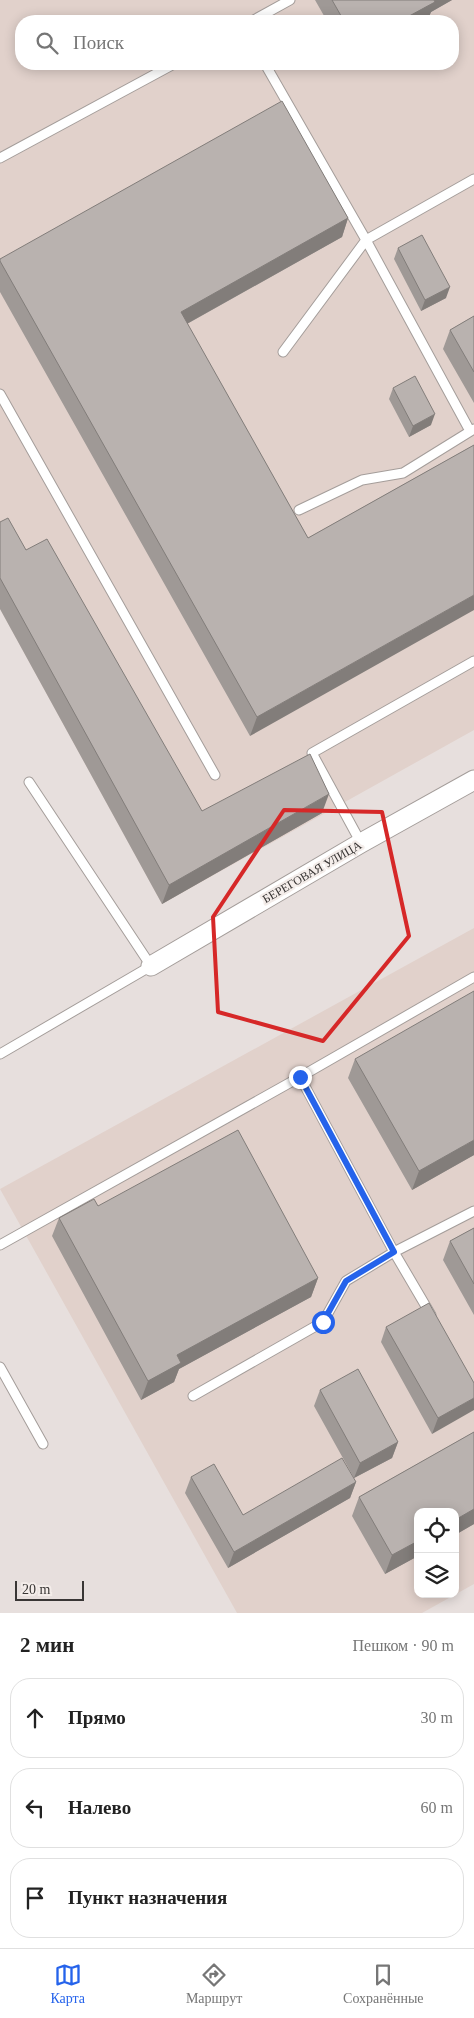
<!DOCTYPE html>
<html lang="ru">
<meta charset="utf-8">
<style>
body{margin:0;font-family:"Times New Roman",serif;background:#f6f6f6;color:#222}
.controls{position:absolute;right:15px;bottom:15px;display:grid;overflow:hidden;border-radius:10px;box-shadow:0 2px 12px #0003}
.controls button{width:45px;height:45px;display:grid;place-items:center;padding:0;border:0;border-bottom:1px solid #e0e0e0;background:#fff;color:#222;font:25px sans-serif}
.scale{position:absolute;left:15px;bottom:12px;width:69px;box-sizing:border-box;padding-left:5px;border:2px solid #393635;border-top:0;font-size:14px;line-height:18px;white-space:nowrap;color:#393635;-webkit-text-stroke:4px #f4edea;paint-order:stroke}
.stop{position:absolute;width:15px;height:15px;margin:-11px;border:4px solid #2563eb;border-radius:50%;background:#fff}
.stop.end{background:#2563eb;border-color:#fff;box-shadow:0 1px 5px #0008}
.list{margin:0;padding:0;list-style:none}
h2{display:flex;justify-content:space-between;align-items:center;height:65px;margin:0;padding:0 20px;font-size:21px}
h2 small{font-size:16px;font-weight:400;color:#767676}
.list li{display:grid;grid-template-columns:32px 1fr auto;gap:15px;align-items:center;box-sizing:border-box;height:80px;margin:0 10px 10px;padding:0 10px;border:1px solid #e0e0e0;border-radius:20px}
.list b{display:block;font-size:19px;white-space:nowrap}
.list em{font-size:16px;font-style:normal;color:#767676}
.icon{flex:none;width:28px;height:28px;fill:none;stroke:currentColor;stroke-width:2;stroke-linecap:round;stroke-linejoin:round}
.map{position:relative;flex:none;width:474px;height:1613px;overflow:hidden}
.search{position:absolute;background:#fff;box-shadow:0 2px 12px #0003;left:15px;right:15px;top:15px;height:55px;display:flex;align-items:center;gap:12px;box-sizing:border-box;padding:0 18px;border-radius:20px;color:#767676;font-size:19px}
.sheet{height:335px;background:#fff}
nav{display:flex;justify-content:space-around;align-items:center;box-sizing:border-box;height:70px;border-top:1px solid #e0e0e0;background:#fff;font-size:14px;color:#767676}
nav a{display:grid;justify-items:center;gap:2px}
nav .on{color:#2563eb}
.map>svg:first-child{display:block}
.built{fill:#e1d1cb;fill-rule:evenodd}
.lines{fill:none;stroke-linecap:round;stroke-linejoin:round}
.service-casing{stroke:#a49d9a;stroke-width:11}
.minor-casing{stroke:#a49d9a;stroke-width:21}
.service{stroke:#fff;stroke-width:9}
.minor{stroke:#fff;stroke-width:19}
.wall{fill:#9f9996}
.shaded-wall{fill:#827d7a}
.building{fill:#b9b2af;stroke:#827d7a}
.route{stroke:#2563eb;stroke-width:6}
.marked{fill:none;stroke:#d62828;stroke-width:4;stroke-linejoin:round}
.labels{text-anchor:middle;stroke-width:4.5;stroke-linejoin:round;paint-order:stroke}
.street-label{font-size:12px;fill:#393635;stroke:#f4edea}
</style>
<div class="map">
<svg width="474" height="1613" viewBox="0 0 474 1613">
<rect width="100%" height="100%" fill="#e7dfdd"/>
<!-- built -->
<path class="built" d="M0 0H474V730L162 904 0 609ZM21 21H453V64H21Z
M474 928V1584L422 1613H237L0 1189ZM418 1512H455V1594H418Z"/>
<g class="lines">
<!-- service casing -->
<g class="service-casing">
<path id="service" d="M252 21 290 0
M265 64 366 240 470 431
M0 158 174 64
M283 352 366 240 474 179
M0 394 215 775
M299 510 362 480 403 473 474 429
M361 843 312 753 474 661
M0 1054 151 966 29 782
M0 1245 300 1077
M431 1315 394 1252 300 1077 474 977
M0 1367 43 1444
M193 1396 323 1322 346 1281 394 1252 474 1211"/>
</g>
<!-- minor casing -->
<g class="minor-casing">
<path id="minor" d="M151 966 361 843 474 780"/>
</g>
<!-- service -->
<use href="#service" class="service"/>
<!-- minor -->
<use href="#minor" class="minor"/>
</g>
<!-- wall -->
<path class="wall" d="M315 0H452L431 12 427 21H327Z
M348 218 342 237 187 324 308 538 474 445 250 736 0 292V259Z
M398 248 446 298 421 311 394 259Z
M474 316V403L443 349 450 330Z
M393 388 431 425 409 437 389 399Z
M0 522 26 550 202 811 322 813 162 904 0 609Z
M355 1059 474 1155 412 1190 348 1078Z
M98 1206 318 1278 311 1297 179 1369 174 1382 141 1400 52 1236 59 1218Z
M474 1228V1315L443 1260 450 1241Z
M386 1327 474 1383 432 1434 381 1342Z
M320 1390 398 1442 392 1458 354 1478 314 1406Z
M474 1432V1524L455 1535V1512H418V1556L385 1574 352 1516 359 1497Z
M191 1477 243 1515 356 1482 350 1498 228 1568 185 1493Z"/>
<!-- shaded-wall -->
<path class="shaded-wall" d="M430 0H452L431 12 427 21H400Z
M348 218 342 237 174 331 181 312Z
M450 287 446 298 421 311 425 300Z
M435 414 431 425 409 437 413 426Z
M474 595V610L250 736 257 717Z
M329 794 322 813 162 904 169 885Z
M474 1140V1155L412 1190 419 1171Z
M318 1278 311 1297 179 1369 174 1382 141 1400 148 1381 177 1355Z
M474 1398V1410L432 1434 438 1418Z
M398 1442 392 1458 354 1478 360 1463Z
M356 1482 350 1498 228 1568 234 1552Z
M474 1509V1524L455 1535V1520Z
M418 1541V1556L385 1574 392 1555Z"/>
<!-- building -->
<path class="building" d="M332 0H434L435 2 400 21H344Z
M282 101 348 218 181 312 308 538 474 445V595L257 717 0 261V259Z
M422 235 450 287 425 300 398 248Z
M474 316V372L450 330Z
M415 376 435 414 413 426 393 388Z
M8 518 26 550 47 539 202 811 310 754 329 794 169 885 0 578V522Z
M474 991V1140L419 1171 355 1059Z
M238 1130 318 1278 177 1355 181 1363 148 1381 59 1218 94 1199 98 1206Z
M474 1228V1284L450 1241Z
M429 1303 474 1383V1398L438 1418 386 1327Z
M358 1369 398 1442 360 1463 320 1390Z
M474 1432V1509L455 1520V1512H418V1541L392 1555 359 1497Z
M342 1458 356 1482 234 1552 191 1477 214 1464 243 1515Z"/>
<g class="lines">
<!-- route -->
<path class="route" d="M300 1077 394 1252 346 1281 323 1322"/>
</g>
<!-- marked area -->
<path class="marked" d="M284 810 382 812 409 936 323 1041 218 1012 213 917Z"/>
<g class="labels">
<!-- street labels -->
<g class="street-label">
<text transform="translate(312 872) rotate(-30)" y="4">БЕРЕГОВАЯ УЛИЦА</text>
</g>
</g>
</svg>
<div class="controls">
<button><svg class="icon" aria-label="locate" viewBox="0 0 24 24"><circle cx="12" cy="12" r="6"/><path d="M12 2v4M12 18v4M2 12h4M18 12h4"/></svg></button>
<button><svg class="icon" aria-label="layers" viewBox="0 0 24 24"><path d="M12 4l9 5-9 5-9-5zM3 14l9 5 9-5"/></svg></button>
</div>
<div class="scale">20 m</div>
<div class="stop" style="left:323px;top:1322px"></div>
<div class="stop end" style="left:300px;top:1077px"></div>
<div class="search"><svg class="icon" aria-label="search" viewBox="0 0 24 24"><circle cx="10" cy="10" r="6"/><path d="M15 15l6 6"/></svg>Поиск</div>
</div>
<section class="sheet">
<h2>2 мин<small>Пешком · 90 m</small></h2>
<ul class="list">
<li><svg class="icon" aria-label="ahead" viewBox="0 0 24 24"><path d="M12 20V5M6 11l6-6 6 6"/></svg><div><b>Прямо</b></div><em>30 m</em></li>
<li><svg class="icon" aria-label="left" viewBox="0 0 24 24"><path d="M17 20v-9H6M10 6l-5 5 5 5"/></svg><div><b>Налево</b></div><em>60 m</em></li>
<li><svg class="icon" aria-label="arrive" viewBox="0 0 24 24"><path d="M6 21V4h12l-3 4 3 4H6"/></svg><div><b>Пункт назначения</b></div></li>
</ul>
</section>
<nav>
<a class="on"><svg class="icon" aria-label="map" viewBox="0 0 24 24"><path d="M3 6l6-2 6 2 6-2v14l-6 2-6-2-6 2zM9 4v14M15 6v14"/></svg>Карта</a>
<a><svg class="icon" aria-label="directions" viewBox="0 0 24 24"><path d="M12 3l9 9-9 9-9-9zM9 14v-3h6M13 9l2 2-2 2"/></svg>Маршрут</a>
<a><svg class="icon" aria-label="saved" viewBox="0 0 24 24"><path d="M7 4h10v16l-5-4-5 4z"/></svg>Сохранённые</a>
</nav>
